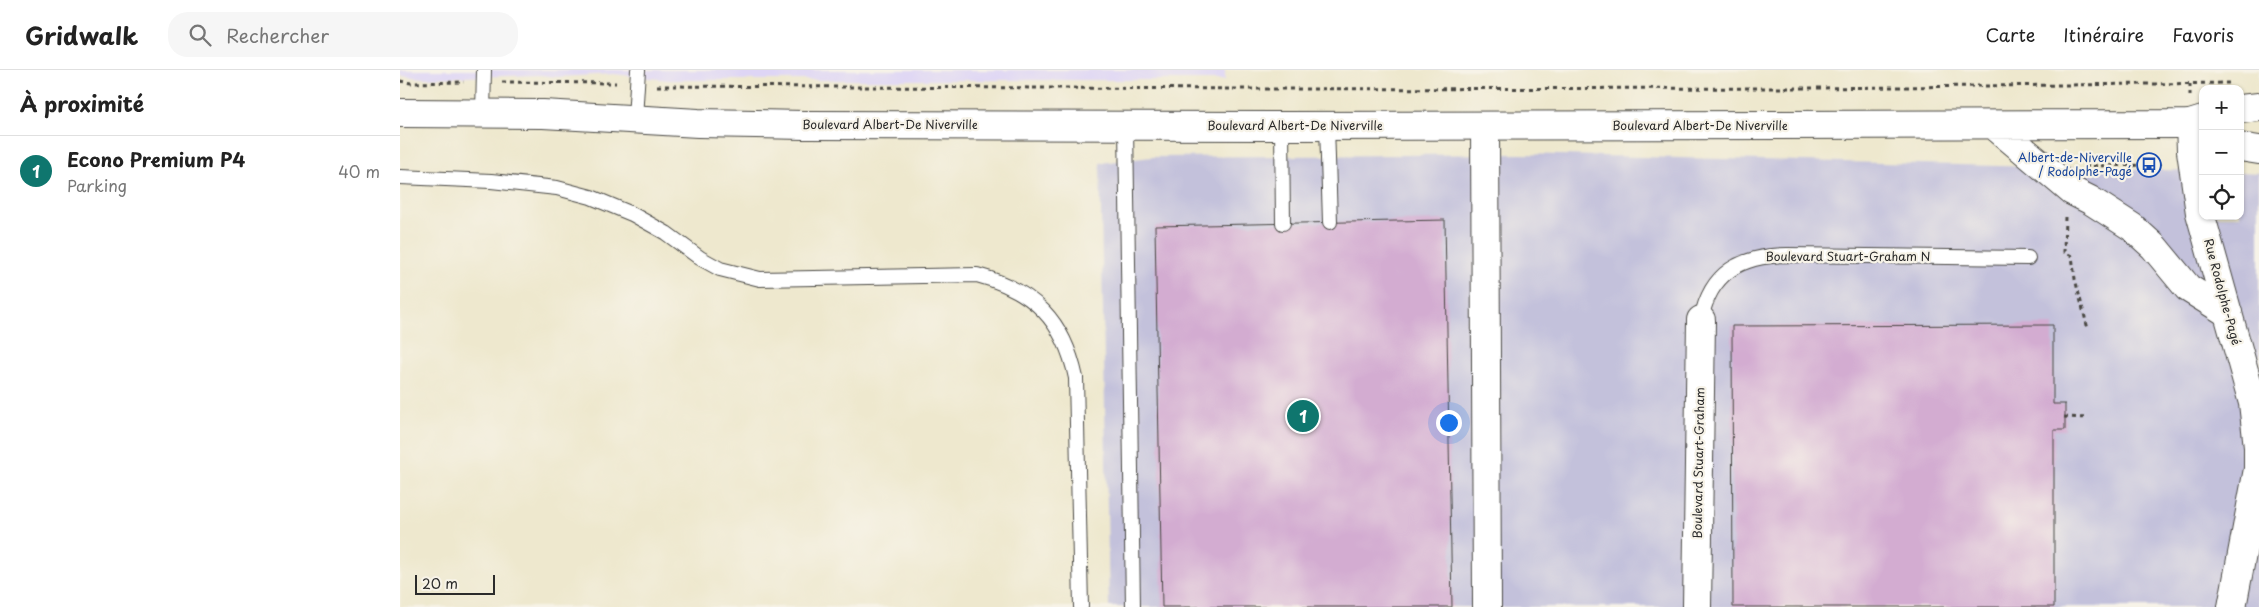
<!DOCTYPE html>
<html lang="fr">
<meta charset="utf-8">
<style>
body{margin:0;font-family:"Playpen Sans",sans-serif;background:#f6f6f6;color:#222}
.controls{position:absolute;right:15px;top:15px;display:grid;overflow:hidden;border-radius:10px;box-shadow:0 1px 4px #0004}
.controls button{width:45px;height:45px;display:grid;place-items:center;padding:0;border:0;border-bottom:1px solid #e0e0e0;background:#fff;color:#222;font:25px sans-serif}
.scale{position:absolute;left:15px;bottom:12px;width:80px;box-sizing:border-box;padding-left:5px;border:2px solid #2b2b2b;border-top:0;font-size:14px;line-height:18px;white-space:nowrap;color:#2b2b2b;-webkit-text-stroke:4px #f7f3e8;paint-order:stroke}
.you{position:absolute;left:1048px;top:352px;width:18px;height:18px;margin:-12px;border:4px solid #fff;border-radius:50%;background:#1a73e8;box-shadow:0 0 0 8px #1a73e833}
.badge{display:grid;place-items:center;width:32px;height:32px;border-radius:50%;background:#0f766e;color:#fff;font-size:16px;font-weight:700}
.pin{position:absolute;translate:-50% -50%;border:2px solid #fff;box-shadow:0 1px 5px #0006}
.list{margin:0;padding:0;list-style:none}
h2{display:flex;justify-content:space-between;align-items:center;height:65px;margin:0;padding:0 20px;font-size:21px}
h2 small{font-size:16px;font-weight:400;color:#767676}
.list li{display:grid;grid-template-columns:32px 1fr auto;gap:15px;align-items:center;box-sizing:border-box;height:70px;padding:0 20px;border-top:1px solid #e0e0e0}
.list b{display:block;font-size:19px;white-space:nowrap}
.list p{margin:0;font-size:16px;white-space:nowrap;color:#767676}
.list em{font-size:16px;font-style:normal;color:#767676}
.icon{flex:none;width:28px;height:28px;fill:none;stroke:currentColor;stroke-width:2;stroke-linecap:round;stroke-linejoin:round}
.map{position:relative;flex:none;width:1859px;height:537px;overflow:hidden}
header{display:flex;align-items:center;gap:30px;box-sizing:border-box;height:70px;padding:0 25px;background:#fff;border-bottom:1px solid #e0e0e0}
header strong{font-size:24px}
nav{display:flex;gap:28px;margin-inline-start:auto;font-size:18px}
.search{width:350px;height:45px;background:#f6f6f6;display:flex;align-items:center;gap:12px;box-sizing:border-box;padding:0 18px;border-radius:20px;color:#767676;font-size:19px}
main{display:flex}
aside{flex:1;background:#fff}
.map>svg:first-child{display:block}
.built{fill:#ded5f5}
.industrial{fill:#c3c1db}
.building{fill:#d3acd1}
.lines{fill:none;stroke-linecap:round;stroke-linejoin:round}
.service-casing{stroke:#484743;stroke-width:16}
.minor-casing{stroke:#484743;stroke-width:30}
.tertiary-casing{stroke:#484743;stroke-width:30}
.path{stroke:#484743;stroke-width:3;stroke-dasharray:4 4;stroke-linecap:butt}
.service{stroke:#fff;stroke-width:14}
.minor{stroke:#fff;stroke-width:28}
.tertiary{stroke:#fff;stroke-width:28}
.labels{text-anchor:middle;stroke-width:4.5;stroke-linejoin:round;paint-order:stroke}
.street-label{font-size:12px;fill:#2b2b2b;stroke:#f7f3e8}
.transit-label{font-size:12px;fill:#164399;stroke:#f7f3e8;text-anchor:end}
</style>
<header>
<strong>Gridwalk</strong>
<div class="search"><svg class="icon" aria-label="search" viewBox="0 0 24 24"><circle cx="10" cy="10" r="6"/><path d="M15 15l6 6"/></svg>Rechercher</div>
<nav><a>Carte</a><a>Itinéraire</a><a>Favoris</a></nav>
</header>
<main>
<aside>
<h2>À proximité<small></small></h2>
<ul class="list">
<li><span class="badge">1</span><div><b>Econo Premium P4</b><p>Parking</p></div><em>40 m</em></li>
</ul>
</aside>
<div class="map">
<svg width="1859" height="537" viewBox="0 0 1859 537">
<rect width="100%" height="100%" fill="#f7f3e8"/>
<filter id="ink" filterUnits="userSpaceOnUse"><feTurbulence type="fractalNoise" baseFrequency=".02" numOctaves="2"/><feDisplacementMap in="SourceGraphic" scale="10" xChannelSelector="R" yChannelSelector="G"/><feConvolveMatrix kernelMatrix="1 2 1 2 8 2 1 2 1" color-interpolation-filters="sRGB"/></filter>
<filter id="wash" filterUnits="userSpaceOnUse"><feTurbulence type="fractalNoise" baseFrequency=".0096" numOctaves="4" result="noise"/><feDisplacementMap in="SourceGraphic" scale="20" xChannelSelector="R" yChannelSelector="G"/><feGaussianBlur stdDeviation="1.12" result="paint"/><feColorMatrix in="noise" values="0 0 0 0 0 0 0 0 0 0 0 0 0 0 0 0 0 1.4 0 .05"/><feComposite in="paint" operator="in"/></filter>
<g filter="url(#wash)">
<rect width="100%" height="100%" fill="#eee8ce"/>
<!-- built -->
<path class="built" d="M0 0H825V10H268L214 4 156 7 141 5 24 8 0 6Z"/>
<!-- industrial -->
<path class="industrial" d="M1120 84 1803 101V146H1840V102L1859 103V537H709L700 93 752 87Z"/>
<g id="blocks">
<!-- building -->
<path class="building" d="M1045 150 1052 537H762L755 156Z
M1653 255V334H1665V360H1654V537H1333L1332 256Z"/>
</g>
</g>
<g filter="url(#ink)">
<use href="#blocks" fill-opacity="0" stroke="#484743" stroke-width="1"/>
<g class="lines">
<!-- service casing -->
<g class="service-casing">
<path id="service" d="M83 43 84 0
M235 48 238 0
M726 56 733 537
M882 56 883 153
M927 56 930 152
M0 107 91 111 157 118 191 127 232 144 266 163 300 188 320 199 360 209 577 205C634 220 664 251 676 308L681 537
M1301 250C1310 202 1341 186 1387 185L1628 188"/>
</g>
<!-- minor casing -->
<g class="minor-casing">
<path id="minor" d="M0 43 143 44 298 53 404 55 882 56
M1790 54 1791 81 1800 143 1853 333 1858 377V399L1832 537
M1085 56 1087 537
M1297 537 1301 250"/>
</g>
<!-- tertiary casing -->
<g class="tertiary-casing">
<path id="tertiary" d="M1840 39 1859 37
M882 56 1790 54 1803 50
M1595 56 1672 121 1690 130 1732 157 1754 177 1788 218 1828 243
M1840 77 1859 80"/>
</g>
<!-- path -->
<path class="path" d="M0 11 11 13 64 12
M102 12 216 13
M257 16 847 19 1416 18 1831 13
M1790 26V13
M1685 96 1762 95
M1665 147 1664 182 1672 186 1675 209 1688 259
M1664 347 1687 348"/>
<!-- service -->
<use href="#service" class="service"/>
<!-- minor -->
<use href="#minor" class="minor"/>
<!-- tertiary -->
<use href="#tertiary" class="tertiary"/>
</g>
</g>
<!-- icons -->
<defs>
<g id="bus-ring" transform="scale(1.25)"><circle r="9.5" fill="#f7f3e8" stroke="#1a4fb4" stroke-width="1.5"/><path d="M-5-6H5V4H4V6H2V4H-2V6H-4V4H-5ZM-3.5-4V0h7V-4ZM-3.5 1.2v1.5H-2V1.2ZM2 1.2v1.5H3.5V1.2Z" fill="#1a4fb4"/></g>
</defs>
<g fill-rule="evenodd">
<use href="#bus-ring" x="1749" y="95"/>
</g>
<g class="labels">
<!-- street labels -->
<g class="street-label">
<text x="490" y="59">Boulevard Albert-De Niverville</text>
<text x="895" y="60">Boulevard Albert-De Niverville</text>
<text x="1300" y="60">Boulevard Albert-De Niverville</text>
<text x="1448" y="191">Boulevard Stuart-Graham N</text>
<text transform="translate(1822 222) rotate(75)" y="4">Rue Rodolphe-Pagé</text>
<text transform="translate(1299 393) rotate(-89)" y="4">Boulevard Stuart-Graham</text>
</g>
<!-- transit labels -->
<g class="transit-label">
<text x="1732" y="92">Albert-de-Niverville<tspan x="1732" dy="14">/ Rodolphe-Pagé</tspan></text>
</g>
</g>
</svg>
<div class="controls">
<button>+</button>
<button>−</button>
<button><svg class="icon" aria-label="locate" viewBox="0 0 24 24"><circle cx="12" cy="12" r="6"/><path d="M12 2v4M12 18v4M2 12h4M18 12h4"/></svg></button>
</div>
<div class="scale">20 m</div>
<div class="you"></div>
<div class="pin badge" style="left:903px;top:346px">1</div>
</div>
</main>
